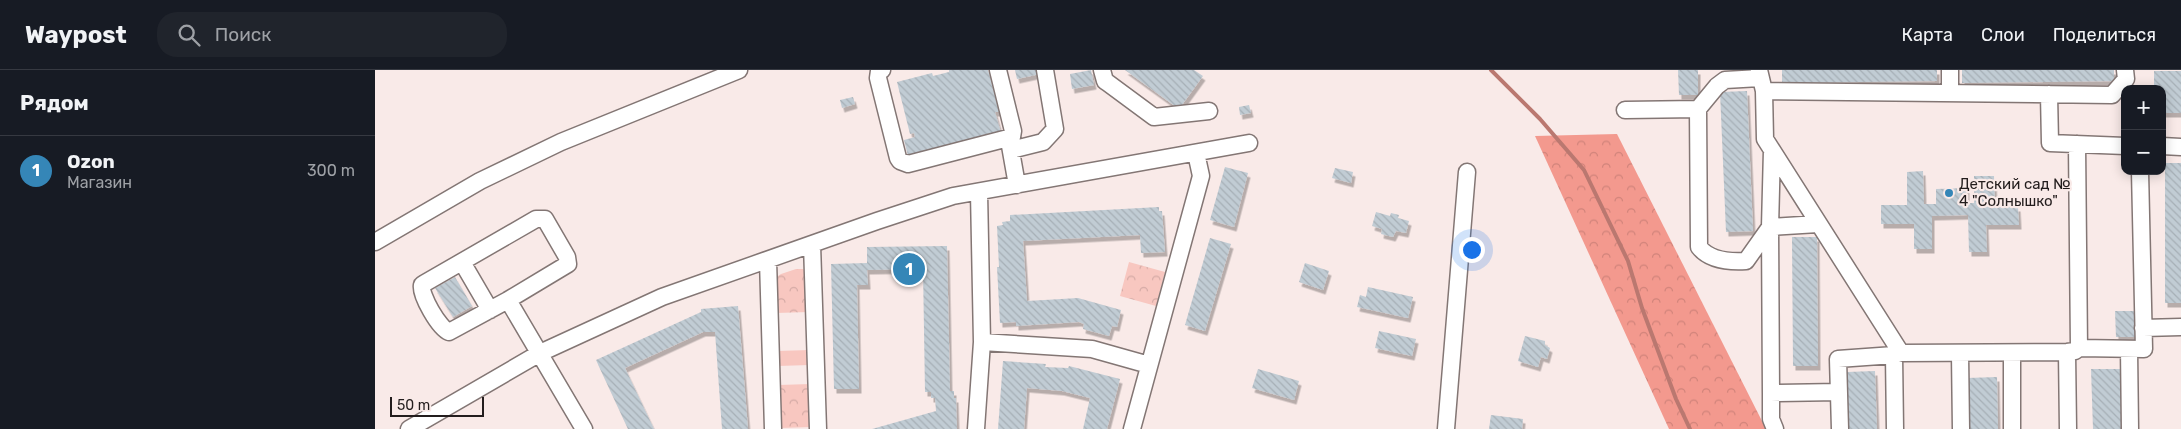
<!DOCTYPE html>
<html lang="ru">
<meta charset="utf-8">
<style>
body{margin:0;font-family:Rubik,sans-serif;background:#20242c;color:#f1f3f6}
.controls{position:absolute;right:15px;top:15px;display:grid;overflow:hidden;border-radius:10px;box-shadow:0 2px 12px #0003}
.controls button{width:45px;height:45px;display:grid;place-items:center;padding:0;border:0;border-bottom:1px solid #363941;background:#171b24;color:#f1f3f6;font:25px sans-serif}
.scale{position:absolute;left:15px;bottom:12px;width:94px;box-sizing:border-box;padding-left:5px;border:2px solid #231d1d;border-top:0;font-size:14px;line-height:18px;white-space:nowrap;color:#231d1d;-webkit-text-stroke:4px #f9eae8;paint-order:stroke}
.you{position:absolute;left:1096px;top:179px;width:18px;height:18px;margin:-12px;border:4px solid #fff;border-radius:50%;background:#1a73e8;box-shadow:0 0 0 8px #1a73e833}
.badge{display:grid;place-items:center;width:32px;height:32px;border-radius:50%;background:#3586b7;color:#fff;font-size:16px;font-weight:700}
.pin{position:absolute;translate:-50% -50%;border:2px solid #fff;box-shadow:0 1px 5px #0006}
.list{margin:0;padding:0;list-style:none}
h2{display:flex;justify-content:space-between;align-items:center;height:65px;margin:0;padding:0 20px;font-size:21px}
h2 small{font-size:16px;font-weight:400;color:#9ea1a6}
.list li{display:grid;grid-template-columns:32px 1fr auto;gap:15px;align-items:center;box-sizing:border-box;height:70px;padding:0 20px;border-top:1px solid #363941}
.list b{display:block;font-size:19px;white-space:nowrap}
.list p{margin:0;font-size:16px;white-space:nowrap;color:#9ea1a6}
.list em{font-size:16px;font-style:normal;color:#9ea1a6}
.icon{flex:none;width:28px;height:28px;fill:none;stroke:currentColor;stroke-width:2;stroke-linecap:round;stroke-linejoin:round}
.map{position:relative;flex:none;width:1806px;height:359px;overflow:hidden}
header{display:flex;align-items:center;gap:30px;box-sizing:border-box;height:70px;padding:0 25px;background:#171b24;border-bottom:1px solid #363941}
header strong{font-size:24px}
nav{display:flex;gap:28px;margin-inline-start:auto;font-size:18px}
.search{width:350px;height:45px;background:#20242c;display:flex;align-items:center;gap:12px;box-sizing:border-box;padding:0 18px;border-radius:20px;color:#9ea1a6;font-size:19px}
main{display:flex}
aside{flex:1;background:#171b24}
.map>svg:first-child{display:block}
.grass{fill:#f8c7c0}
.forest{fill:url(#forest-crowns)}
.park{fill:url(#park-crowns)}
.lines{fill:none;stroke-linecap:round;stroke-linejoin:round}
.stream{stroke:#ba7870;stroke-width:4}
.building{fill:url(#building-back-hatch);filter:url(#shadow)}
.minor-casing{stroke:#837674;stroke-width:19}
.minor{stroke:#fff;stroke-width:16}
.poi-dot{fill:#3586b7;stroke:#f9eae8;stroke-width:2}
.labels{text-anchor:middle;stroke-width:4.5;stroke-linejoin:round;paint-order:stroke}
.poi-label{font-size:15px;fill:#231d1d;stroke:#f9eae8;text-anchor:start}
</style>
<header>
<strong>Waypost</strong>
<div class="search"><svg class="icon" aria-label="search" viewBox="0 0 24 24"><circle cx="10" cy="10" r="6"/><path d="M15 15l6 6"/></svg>Поиск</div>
<nav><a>Карта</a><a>Слои</a><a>Поделиться</a></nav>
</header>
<main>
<aside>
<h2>Рядом<small></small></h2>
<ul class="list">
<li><span class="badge">1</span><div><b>Ozon</b><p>Магазин</p></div><em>300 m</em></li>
</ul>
</aside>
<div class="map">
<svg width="1806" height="359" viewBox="0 0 1806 359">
<defs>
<pattern id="forest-crowns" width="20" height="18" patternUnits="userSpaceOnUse" patternTransform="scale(1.25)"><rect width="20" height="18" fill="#f3998e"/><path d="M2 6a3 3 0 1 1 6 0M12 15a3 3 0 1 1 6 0" fill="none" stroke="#d0837a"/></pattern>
<pattern id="park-crowns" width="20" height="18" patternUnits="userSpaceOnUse" patternTransform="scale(1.25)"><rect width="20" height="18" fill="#f8c7c0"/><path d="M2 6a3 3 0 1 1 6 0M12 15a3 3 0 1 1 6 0" fill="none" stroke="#d4aaa5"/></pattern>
<pattern id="building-back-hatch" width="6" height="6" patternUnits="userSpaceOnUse" patternTransform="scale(1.25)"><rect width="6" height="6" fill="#c1ccd4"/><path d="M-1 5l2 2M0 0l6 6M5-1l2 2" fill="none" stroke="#a6afb6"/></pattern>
<filter id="shadow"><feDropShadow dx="2.5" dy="4.5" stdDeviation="0" flood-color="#0004"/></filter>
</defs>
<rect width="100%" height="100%" fill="#f9eae8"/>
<!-- grass -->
<path class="grass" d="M435 280V295L403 296 402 281Z"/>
<!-- forest -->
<path class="forest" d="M1242 64 1391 359H1294L1160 66Z"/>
<!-- park -->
<path class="park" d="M754 192 790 202 781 236 745 226Z
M421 199H428L432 204 434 242 401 243 400 208 406 204Z
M436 314 437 357 405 358 403 315Z"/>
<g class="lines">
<!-- stream -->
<path class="stream" d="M1116 0 1165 49 1209 100 1253 191 1267 238 1301 329 1315 359"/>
</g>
<!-- building -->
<path class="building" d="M574 0H613L624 42H620L626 63 533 86 529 70 540 67 539 63 535 64 522 12 557 3 558 6 574 2Z
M640 0H664L665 4 642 9Z
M716 0 719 15 697 19 695 4Z
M750 0H819L828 6 804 39Z
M1303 0H1323V25H1304Z
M1407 0H1562V11L1407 13Z
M1587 0H1739V11L1587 13Z
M1779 1H1806V43H1787V19H1779Z
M1372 21 1378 161 1351 162 1345 22Z
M478 27 480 34 467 38 465 30Z
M874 35 876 43 865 45 864 37Z
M1790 93H1806V233H1790Z
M850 97 873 103 859 157 835 150Z
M960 98 978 102 976 113 957 108Z
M1548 101 1549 134H1561V119L1592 118V133H1599V106H1619L1620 137H1643L1644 155H1611L1612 182H1594L1593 145 1557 146V179H1539V154H1506V135H1532V102Z
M784 137V141H787L790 182 766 183 765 165 648 171 652 231 703 228 746 240 742 257 737 256 734 266 708 259 709 254 704 252 641 256V252L625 253 622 197H624L622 156 628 155 627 152 635 151V145Z
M1001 142 1015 146 1016 143 1024 145 1023 148 1034 151 1031 163 1021 161 1018 167 1006 164 1007 159 997 156Z
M1417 167H1442L1443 296H1418Z
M835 168 856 174 830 261 810 255Z
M572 176 575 321H579V328H581L582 359H497L561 341 560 328H556V322H550L548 199 492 200 493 215H482L484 319H459L456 194 492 193V177Z
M930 193 954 201 948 220 924 212Z
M80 207 97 236 78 247 60 218Z
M993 217 1038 227 1033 248 982 237 985 225 991 227Z
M363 236 373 359H347L340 262H328L250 298 279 359H253L221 290 326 242V239Z
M1740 241H1761L1762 267H1741Z
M1004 261 1041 269 1037 286 1000 278Z
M1150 266 1170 271V275L1175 278 1172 289 1166 287 1163 297 1143 291Z
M628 291 671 294 670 297 693 298 694 296 745 309 732 359H708L715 328 687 321 652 318 649 359H623Z
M883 299 924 311 919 330 877 318Z
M1716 299H1745L1747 359H1718Z
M1500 301 1502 359H1473L1472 302Z
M1622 307 1623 359H1594L1592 308Z
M1116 345 1148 349 1147 359H1114Z"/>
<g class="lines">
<!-- minor casing -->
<g class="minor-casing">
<path id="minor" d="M507 0 504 1 503 8 523 88 525 91 533 94 637 67 638 61 623 0
M727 0 730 11 733 13 779 47 834 41
M1384 0 1389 21 1390 69 1526 283 1692 282 1700 281 1704 278 1769 279 1765 101
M1575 0V23
M1385 8 1350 10 1342 16 1323 39 1324 177C1335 191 1355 192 1371 191L1395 157 1397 80
M1389 21 1737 25 1751 9 1750 0
M1674 24 1675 73 1750 76
M1250 40 1323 39
M634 70 642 115
M1702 74 1704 278
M1787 76 1806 77
M636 80 668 72 680 59 670 0
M0 172 105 111 186 72 364 0
M437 174 443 359
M393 190 398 359
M87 192 115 240
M133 230 193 194 192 187 170 149H161L50 213 47 215C45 225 64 258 74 262L133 230 209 359
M1768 258 1806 257
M607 272 717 279 774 295
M1754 279 1755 359
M1692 282 1693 359
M1637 283V359
M1585 284 1586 359
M1396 323 1395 157 1443 154
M34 359 165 283 287 227 502 151 578 126 874 73
M601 359 607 272 604 122
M757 359 826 106 821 83
M1071 359 1092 102
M1400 359 1396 349V323L1464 322
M1465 359 1463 289 1519 285
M1520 359 1519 285 1526 283"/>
</g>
<!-- minor -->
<use href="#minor" class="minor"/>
</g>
<!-- markers -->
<circle class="poi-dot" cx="1574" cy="123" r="5"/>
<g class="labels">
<!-- poi labels -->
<g class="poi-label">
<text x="1584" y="119">Детский сад №<tspan x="1584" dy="17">4 "Солнышко"</tspan></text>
</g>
</g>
</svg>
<div class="controls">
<button>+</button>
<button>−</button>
</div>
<div class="scale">50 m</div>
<div class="you"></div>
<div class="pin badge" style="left:534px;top:199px">1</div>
</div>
</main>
